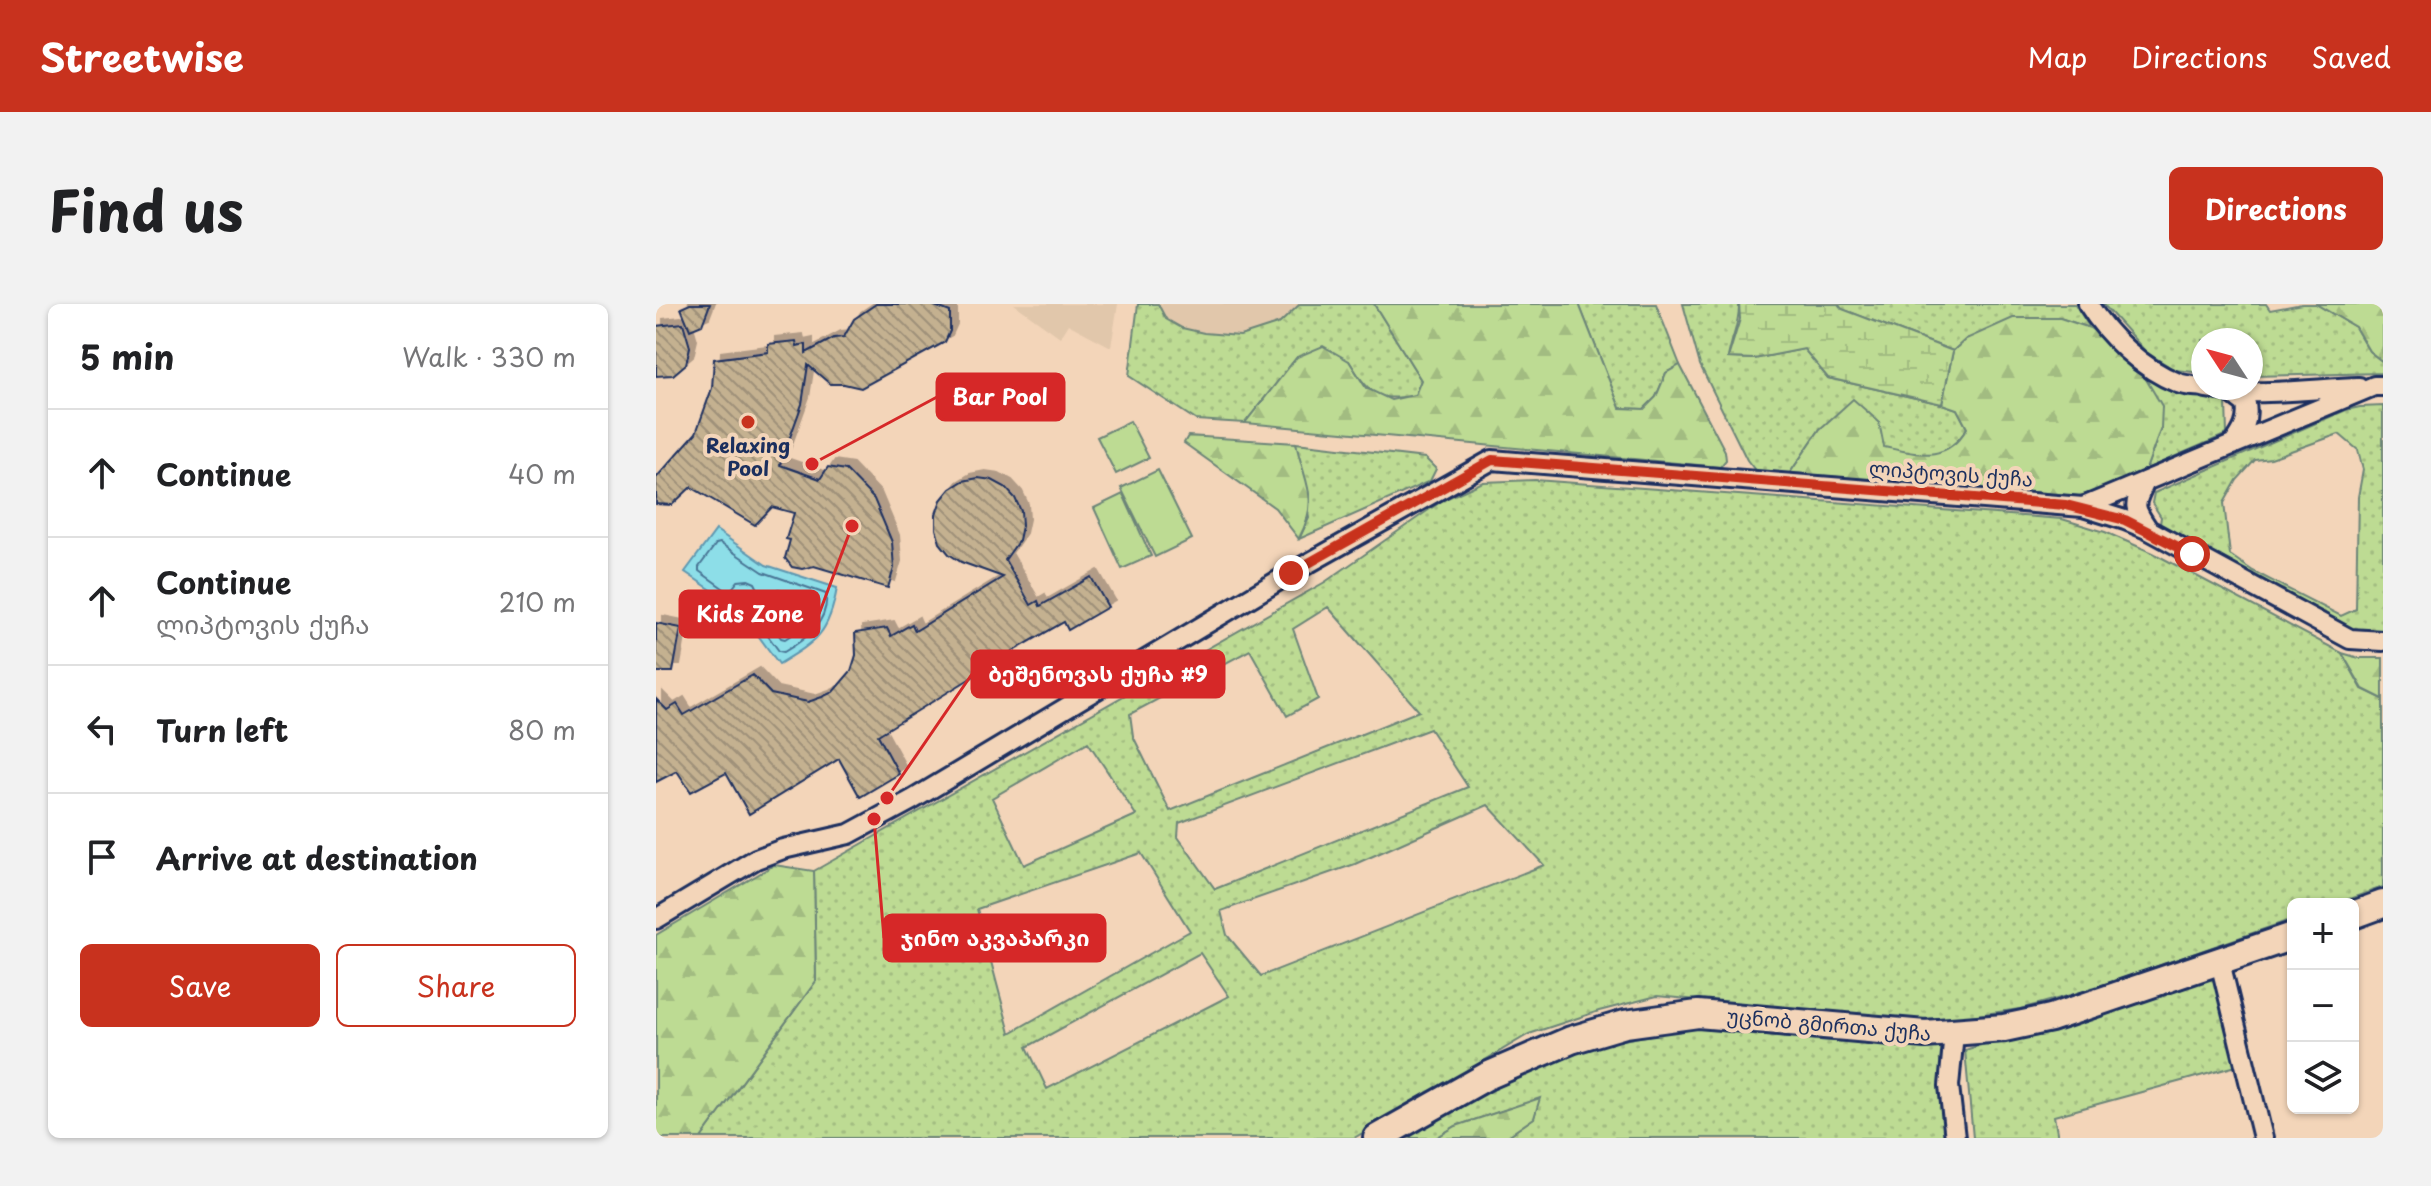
<!DOCTYPE html>
<meta charset="utf-8">
<style>
body{margin:0;font-family:"Playpen Sans","Noto Sans Georgian",sans-serif;background:#f2f2f2;color:#202124}
.controls{position:absolute;right:24px;bottom:24px;display:grid;overflow:hidden;border-radius:12px;box-shadow:0 2px 6px #0004}
.controls button{width:72px;height:72px;display:grid;place-items:center;padding:0;border:0;border-bottom:2px solid #e0e0e0;background:#fff;color:#202124;font:40px sans-serif}
.compass{position:absolute;left:1535px;top:24px;width:72px;height:72px;border-radius:50%;background:#fff;box-shadow:0 2px 6px #0004;rotate:306deg}
.stop{position:absolute;width:24px;height:24px;margin:-18px;border:6px solid #c8321e;border-radius:50%;background:#fff}
.stop.end{background:#c8321e;border-color:#fff;box-shadow:0 2px 8px #0008}
.list{margin:0;padding:0;list-style:none}
h2{display:flex;justify-content:space-between;align-items:center;height:104px;margin:0;padding:0 32px;font-size:34px}
h2 small{font-size:26px;font-weight:400;color:#757577}
.list li{display:grid;grid-template-columns:52px 1fr auto;gap:24px;align-items:center;box-sizing:border-box;height:128px;padding:0 32px;border-top:2px solid #e0e0e0}
.list b{display:block;font-size:30px;white-space:nowrap}
.list p{margin:0;font-size:26px;white-space:nowrap;color:#757577}
.list em{font-size:26px;font-style:normal;color:#757577}
.actions{display:flex;gap:16px;padding:24px 32px}
.actions a{flex:1;padding:18px 0;border:2px solid #c8321e;border-radius:12px;text-align:center;font-size:28px;color:#c8321e}
.actions .main{background:#c8321e;color:#fff}
.icon{flex:none;width:44px;height:44px;fill:none;stroke:currentColor;stroke-width:2;stroke-linecap:round;stroke-linejoin:round}
.map{position:relative;flex:none;width:1727px;height:834px;overflow:hidden;border-radius:12px}
header{display:flex;align-items:center;gap:48px;box-sizing:border-box;height:112px;padding:0 40px;background:#c8321e;color:#fff}
header strong{font-size:38px}
nav{display:flex;gap:44px;margin-inline-start:auto;font-size:28px}
.intro{display:flex;align-items:center;justify-content:space-between;box-sizing:border-box;height:192px;padding:0 48px}
h1{margin:0;font-size:56px}
.button{padding:20px 36px;border-radius:12px;background:#c8321e;color:#fff;font-size:28px;font-weight:700}
main{display:flex;gap:48px;padding:0 48px}
aside{flex:1;background:#fff;border-radius:12px;box-shadow:0 2px 6px #0004}
.map>svg:first-child{display:block}
.built{fill:#e1c7ab}
.grass{fill:url(#grass-dots);stroke:#6c8578;stroke-width:2;fill-rule:evenodd}
.forest{fill:url(#forest-firs);stroke:#6c8578;stroke-width:2}
.wetland{fill:url(#wetland-marsh);stroke:#6c8578;stroke-width:2}
.garden{fill:#bddb93;stroke:#6c8578;stroke-width:2}
.water{fill:#8ddee8;stroke:#5f98b1;stroke-width:2}
.lines{fill:none;stroke-linecap:round;stroke-linejoin:round}
.shore{stroke:#497595;stroke-width:2}
.building{fill:url(#building-back-hatch);stroke:#1b2f5e;stroke-width:2;filter:url(#shadow)}
.street-casing{stroke:#1b2f5e;stroke-width:24}
.secondary-casing{stroke:#1b2f5e;stroke-width:32}
.street{stroke:#f3d5b9;stroke-width:18}
.secondary{stroke:#f3d5b9;stroke-width:26}
.route{stroke:#c8321e;stroke-width:10}
.poi-dot{fill:#c8321e;stroke:#f3d5b9;stroke-width:3}
.labels{text-anchor:middle;stroke-width:8;stroke-linejoin:round;paint-order:stroke}
.poi-label{font-size:20px;font-weight:bold;fill:#1b2f5e;stroke:#f3d5b9}
.street-label{font-size:20px;fill:#1b2f5e;stroke:#f3d5b9}
.leader{fill:none;stroke:#d62828;stroke-width:3}
.callout-dot{fill:#d62828;stroke:#f3d5b9;stroke-width:3}
.callout{fill:#d62828;stroke:#d62828;stroke-width:3}
.callout-label{font-size:22px;text-anchor:middle;font-weight:bold;fill:#fff}
</style>
<header>
<strong>Streetwise</strong>
<nav><a>Map</a><a>Directions</a><a>Saved</a></nav>
</header>
<div class="intro"><h1>Find us</h1><a class="button">Directions</a></div>
<main>
<aside>
<h2>5 min<small>Walk · 330 m</small></h2>
<ul class="list">
<li><svg class="icon" aria-label="ahead" viewBox="0 0 24 24"><path d="M12 20V5M6 11l6-6 6 6"/></svg><div><b>Continue</b></div><em>40 m</em></li>
<li><svg class="icon" aria-label="ahead" viewBox="0 0 24 24"><path d="M12 20V5M6 11l6-6 6 6"/></svg><div><b>Continue</b><p>ლიპტოვის ქუჩა</p></div><em>210 m</em></li>
<li><svg class="icon" aria-label="left" viewBox="0 0 24 24"><path d="M17 20v-9H6M10 6l-5 5 5 5"/></svg><div><b>Turn left</b></div><em>80 m</em></li>
<li><svg class="icon" aria-label="arrive" viewBox="0 0 24 24"><path d="M6 21V4h12l-3 4 3 4H6"/></svg><div><b>Arrive at destination</b></div></li>
</ul>
<div class="actions"><a class="main">Save</a><a>Share</a></div>
</aside>
<div class="map">
<svg width="1727" height="834" viewBox="0 0 1727 834">
<defs>
<pattern id="grass-dots" width="8" height="8" patternUnits="userSpaceOnUse" patternTransform="scale(2)"><rect width="8" height="8" fill="#bddb93"/><path d="M2 2h.1M6 6h.1" fill="none" stroke="#a2bc81" stroke-width="1.8" stroke-linecap="round"/></pattern>
<pattern id="forest-firs" width="22" height="20" patternUnits="userSpaceOnUse" patternTransform="scale(2)"><rect width="22" height="20" fill="#bddb93"/><path d="M5 1l3.5 6h-7zM16 11l3.5 6h-7z" fill="#a2bc81"/></pattern>
<pattern id="wetland-marsh" width="20" height="14" patternUnits="userSpaceOnUse" patternTransform="scale(2)"><rect width="20" height="14" fill="#bddb93"/><path d="M1 5h8M5 5V1M11 12h8M15 12V8" fill="none" stroke="#a2bc81"/></pattern>
<pattern id="building-back-hatch" width="6" height="6" patternUnits="userSpaceOnUse" patternTransform="scale(2)"><rect width="6" height="6" fill="#c4b190"/><path d="M-1 5l2 2M0 0l6 6M5-1l2 2" fill="none" stroke="#9e9079"/></pattern>
<filter id="shadow"><feDropShadow dx="7" dy="-7" stdDeviation="0" flood-color="#0004"/></filter>
</defs>
<rect width="100%" height="100%" fill="#f3d5b9"/>
<filter id="ink" filterUnits="userSpaceOnUse"><feTurbulence type="fractalNoise" baseFrequency=".0125" numOctaves="2"/><feDisplacementMap in="SourceGraphic" scale="16" xChannelSelector="R" yChannelSelector="G"/><feConvolveMatrix kernelMatrix="1 2 1 2 8 2 1 2 1" color-interpolation-filters="sRGB"/></filter>
<g filter="url(#ink)">
<!-- built -->
<path class="built" d="M358 0H462L455 43 412 20 404 33Z
M502 0H644L624 19 584 32 548 29 526 24 510 15Z"/>
<!-- grass -->
<path class="grass" d="M482 0H502L510 15 526 24 548 29 584 32 624 19 644 0H718L765 76 759 91C720 99 713 89 693 57L641 53 589 119 540 116 473 72Z
M923 0H1000L1024 61 1010 69 1000 93 988 105 964 104Z
M1027 0H1083C1084 19 1075 35 1072 54L1098 55 1148 45 1172 74 1286 100 1301 105 1311 124C1304 137 1287 151 1271 151 1241 151 1194 134 1164 125L1134 169 1102 170 1091 156 1044 61Z
M1182 0H1419L1434 24 1404 14 1310 35 1297 47 1186 5Z
M1447 0H1610L1614 6 1646 0H1660L1699 23 1713 47 1727 58V69L1595 72V36H1547V69L1519 66 1490 48Z
M1485 67 1519 87 1570 98 1571 130 1490 165 1505 124Z
M1727 102V329L1703 327 1683 320 1504 220 1505 213 1496 199 1498 189 1690 106 1704 103ZM1683 130 1702 146 1707 166 1702 193 1700 305 1685 312 1597 267 1574 251 1568 199 1581 176 1599 156 1615 154Z
M640 139 769 154 780 165 774 177 643 235 653 214Z
M879 176 1406 215 1449 228 1497 249 1686 349 1706 385 1727 395V583L1679 600H1637V615L1433 686 1364 705 1271 718 1001 692 943 707 873 730 698 834H45L160 677 158 567 669 278 787 196 827 178ZM672 303 763 407 514 507 477 432 474 410 594 346 631 412 662 395 637 325ZM774 425 812 483 559 585 522 533 523 519ZM432 438 480 511 368 561 336 494ZM832 501 888 561 605 672 571 631 565 607 699 560ZM485 549 534 627 354 729 321 605ZM544 649 573 692 391 785 371 743Z
M1556 671 1584 761 1398 812 1402 834H1317L1309 746Z
M1038 723 1160 736 1289 743 1300 834H849L878 814 883 795 800 822 780 834H741L792 804 898 755 945 740Z"/>
<!-- forest -->
<path class="forest" d="M718 0H923L964 104 988 105 1000 93 1010 69 1024 61 1069 147 1070 156 1064 163 589 119 641 53 667 42 693 57 710 84 735 96 759 91 765 76Z
M1660 0H1727V58L1713 47 1699 23Z
M1357 14H1404L1434 24 1459 43 1485 67 1506 102 1505 124 1490 165 1455 183 1423 192 1134 169 1164 125 1197 95 1223 118 1228 143C1262 150 1290 160 1311 124L1301 105 1286 100 1297 47 1310 35Z
M532 132 640 139C649 182 664 192 643 235L619 204 528 139Z
M1686 349 1703 354H1727V395L1707 385Z
M118 561 158 567 160 677 45 834H0V631Z
M884 794 878 814 849 834H780L800 822Z"/>
<!-- wetland -->
<path class="wetland" d="M1083 0H1182L1186 5 1297 47 1286 100 1172 74 1148 45 1098 55 1072 54 1084 15Z"/>
<!-- garden -->
<path class="garden" d="M474 117 493 154 460 170 441 133Z
M502 166 536 235 499 253 465 184Z
M467 190 495 252 466 265 438 204Z"/>
<!-- water -->
<path class="water" d="M60 226 110 261 181 284C173 330 161 337 123 360L82 304 29 268Z"/>
<g class="lines">
<!-- shore -->
<path class="shore" d="M64 239 107 268 170 290C173 318 150 335 128 348L123 347 104 321 106 318 116 311 117 302 106 293 99 279 92 276 82 277 75 286 71 287 43 267V263L60 240Z
M122 285 157 295 160 299 149 322 129 335 125 334 119 325C126 311 130 303 120 290Z"/>
</g>
<!-- building -->
<path class="building" d="M34 0H54L46 21 34 26 25 4Z
M220 0H274L294 8V27L289 38 205 84 188 80H174L152 61 146 100 124 161 164 175 172 163 190 166 218 195 236 238 238 264 232 284 158 262 146 265 136 263 129 254 134 236 130 235 138 209 116 203 99 221 35 183 16 201 0 200V174L40 129 56 84 58 55 112 48V40L140 37 141 42 150 40V49L178 34 188 33 198 15Z
M27 19 34 43 30 60 17 71 0 72V22Z
M322 174 336 176 349 183 359 194 365 207 366 222 363 236 349 256 375 301 382 297 384 302 435 273 452 303 412 326 408 318 319 369 320 371 222 431 243 470 204 493 183 455 93 510 70 469 35 488 21 467 0 478V395L11 406 21 400 28 411 97 371 115 390 152 398 166 393 177 388 195 367 200 351 199 329 231 324 235 332 256 320 259 327 347 273 305 258 293 250 284 239 280 225V210L285 196 294 185 307 177Z
M0 319 25 324 17 368H0Z"/>
<g class="lines">
<!-- street casing -->
<g class="street-casing">
<path id="street" d="M1432 0C1452 32 1486 65 1522 79 1530 82 1539 82 1547 83
M1550 84C1600 93 1652 85 1703 83
M1574 88 1590 100C1593 117 1587 127 1577 141
M1489 178C1477 202 1477 203 1492 225
M1427 203 1718 82H1727
M0 615 100 555 127 545 193 530 256 496 635 269 836 156 1427 203 1469 216 1493 226 1694 335 1727 337
M1564 658 1607 834
M1298 729 1293 782 1299 834"/>
</g>
<!-- secondary casing -->
<g class="secondary-casing">
<path id="secondary" d="M1697 611 1727 600
M721 834 831 772 915 736 969 720 1042 710 1269 730 1348 724 1395 714 1637 632"/>
</g>
<!-- street -->
<use href="#street" class="street"/>
<!-- secondary -->
<use href="#secondary" class="secondary"/>
</g>
</g>
<g class="lines" filter="url(#ink)">
<!-- route -->
<path class="route" d="M635 269 836 156 1410 201 1469 216 1536 250"/>
</g>
<!-- markers -->
<circle class="poi-dot" cx="92" cy="118" r="8"/>
<g class="labels">
<!-- poi labels -->
<g class="poi-label">
<text x="92" y="149">Relaxing<tspan x="92" dy="23">Pool</tspan></text>
</g>
<!-- street labels -->
<g class="street-label">
<text transform="translate(1295 170) rotate(4)" y="7">ლიპტოვის ქუჩა</text>
<text transform="translate(1173 721) rotate(5)" y="7">უცნობ გმირთა ქუჩა</text>
</g>
</g>
<!-- callouts -->
<path class="leader" d="M156 160L281 93M196 222L163 310M231 494L316 370M218 515L228 634"/>
<g class="callout-dot">
<circle cx="156" cy="160" r="8"/>
<circle cx="196" cy="222" r="8"/>
<circle cx="231" cy="494" r="8"/>
<circle cx="218" cy="515" r="8"/>
</g>
<g class="callout">
<rect x="281" y="70" width="127" height="46" rx="8"/>
<rect x="24" y="287" width="139" height="46" rx="8"/>
<rect x="316" y="347" width="252" height="46" rx="8"/>
<rect x="228" y="611" width="221" height="46" rx="8"/>
</g>
<g class="callout-label">
<text x="344" y="101">Bar Pool</text>
<text x="94" y="318">Kids Zone</text>
<text x="442" y="378">ბეშენოვას ქუჩა #9</text>
<text x="339" y="642">ჯინო აკვაპარკი</text>
</g>
</svg>
<div class="controls">
<button>+</button>
<button>−</button>
<button><svg class="icon" aria-label="layers" viewBox="0 0 24 24"><path d="M12 4l9 5-9 5-9-5zM3 14l9 5 9-5"/></svg></button>
</div>
<svg class="compass" viewBox="-18 -18 36 36"><path d="M0-13l5 13h-10z" fill="#e53935"/><path d="M0 13l5-13h-10z" fill="#757577"/></svg>
<div class="stop" style="left:1536px;top:250px"></div>
<div class="stop end" style="left:635px;top:269px"></div>
</div>
</main>
